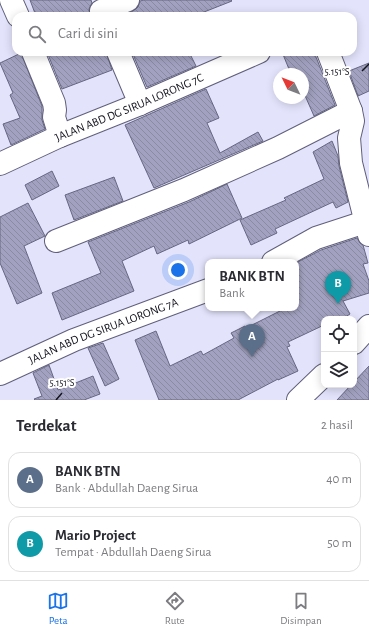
<!DOCTYPE html>
<html lang="id">
<meta charset="utf-8">
<style>
body{margin:0;font-family:"Alegreya Sans",sans-serif;background:#f7f7f7;color:#2b2b33}
.controls{position:absolute;right:12px;bottom:12px;display:grid;overflow:hidden;border-radius:8px;box-shadow:0 2px 10px #0003}
.controls button{width:36px;height:36px;display:grid;place-items:center;padding:0;border:0;border-bottom:1px solid #e1e1e2;background:#fff;color:#2b2b33;font:20px sans-serif}
.compass{position:absolute;left:273px;top:68px;width:36px;height:36px;border-radius:50%;background:#fff;box-shadow:0 2px 10px #0003;rotate:313deg}
.you{position:absolute;left:178px;top:270px;width:14px;height:14px;margin:-10px;border:3px solid #fff;border-radius:50%;background:#1a73e8;box-shadow:0 0 0 6px #1a73e833}
.badge{display:grid;place-items:center;width:26px;height:26px;border-radius:50%;background:#1a73e8;color:#fff;font-size:13px;font-weight:700}
.pin{position:absolute;translate:-50% -33px;filter:drop-shadow(0 1px 2px #0008)}
.pin::after{content:'';position:absolute;top:21px;width:14px;height:12px;background:inherit;clip-path:polygon(0 0,100% 0,50% 100%)}
.popup{position:absolute;left:205px;top:259px;width:94px;height:52px;box-sizing:border-box;display:grid;place-content:center;border-radius:8px;background:#fff;filter:drop-shadow(0 1px 3px #0005);font-size:13px;white-space:nowrap;color:#7c7c81}
.popup b{font-size:15px;color:#2b2b33}
.popup::after{content:'';position:absolute;left:50%;top:100%;margin-left:-8px;border:8px solid transparent;border-top-color:#fff}
.list{margin:0;padding:0;list-style:none}
h2{display:flex;justify-content:space-between;align-items:center;height:52px;margin:0;padding:0 16px;font-size:17px}
h2 small{font-size:13px;font-weight:400;color:#7c7c81}
.list li{display:grid;grid-template-columns:26px 1fr auto;gap:12px;align-items:center;box-sizing:border-box;height:56px;margin:0 8px 8px;padding:0 8px;border:1px solid #e1e1e2;border-radius:12px}
.list b{display:block;font-size:15px;white-space:nowrap}
.list p{margin:0;font-size:13px;white-space:nowrap;color:#7c7c81}
.list em{font-size:13px;font-style:normal;color:#7c7c81}
.icon{flex:none;width:22px;height:22px;fill:none;stroke:currentColor;stroke-width:2;stroke-linecap:round;stroke-linejoin:round}
.map{position:relative;flex:none;width:369px;height:400px;overflow:hidden}
.search{position:absolute;background:#fff;box-shadow:0 2px 10px #0003;left:12px;right:12px;top:12px;height:44px;display:flex;align-items:center;gap:10px;box-sizing:border-box;padding:0 14px;border-radius:12px;color:#7c7c81;font-size:15px}
.sheet{height:180px;background:#fff}
nav{display:flex;justify-content:space-around;align-items:center;box-sizing:border-box;height:56px;border-top:1px solid #e1e1e2;background:#fff;font-size:11px;color:#7c7c81}
nav a{display:grid;justify-items:center;gap:2px}
nav .on{color:#1a73e8}
.map>svg:first-child{display:block}
.building{fill:url(#building-back-hatch);stroke:#676682}
.lines{fill:none;stroke-linecap:round;stroke-linejoin:round}
.minor-casing{stroke:#605f7b;stroke-width:24}
.secondary-casing{stroke:#605f7b;stroke-width:24}
.minor{stroke:#fff;stroke-width:22}
.secondary{stroke:#fff;stroke-width:22}
.ticks{fill:none;stroke:#12121d;stroke-width:1.5}
.labels{text-anchor:middle;stroke-width:4;stroke-linejoin:round;paint-order:stroke}
.street-label{font-size:12px;fill:#12121d;stroke:#fff}
.ticks-label{font-size:10px;text-anchor:middle;fill:#12121d;stroke:#fff;stroke-width:4;stroke-linejoin:round;paint-order:stroke}
</style>
<div class="map">
<svg width="369" height="400" viewBox="0 0 369 400">
<defs>
<pattern id="building-back-hatch" width="6" height="6" patternUnits="userSpaceOnUse"><rect width="6" height="6" fill="#a2a2c0"/><path d="M-1 5l2 2M0 0l6 6M5-1l2 2" fill="none" stroke="#8a8aa5"/></pattern>
</defs>
<rect width="100%" height="100%" fill="#e3e3fc"/>
<!-- building -->
<path class="building" d="M30 0H91L92 3 89 9 90 16H36Z
M144 0H231L232 1 204 12 205 16H122L133 11 138 7 140 1Z
M47 52H106L112 70 62 89Z
M132 52H189L196 66 147 87Z
M282 52H314L335 105 314 116 303 91V74H291Z
M21 53 42 106V120L45 129 11 145 3 124 20 118 10 95 13 93 0 63Z
M369 63V91L358 96 349 71Z
M206 89 219 118 207 123 220 153 258 132 263 141 154 188 125 125Z
M332 141 338 156 339 166 348 202 336 208 333 202 275 229 277 233 251 245 240 220 286 200 284 198 324 179 313 152Z
M52 171 59 186 32 200 25 185Z
M114 177 123 201 74 220 65 195Z
M227 184 242 218 189 244 188 240 157 254 154 246 122 261 134 291 62 320 52 293 101 273 88 242 189 202Z
M28 203 45 236 24 246 42 293 17 304 0 263V217Z
M357 238 360 243 363 245 368 263 363 264 369 281V293L343 301 350 314 342 319H324V325L288 342 290 346 287 347 298 371 278 380V379L238 400H159L135 340 156 331 170 366 201 351 203 355 234 338 231 333 245 326 246 328 286 308H296V263L321 250Z
M103 343 119 379 105 386 88 348Z
M49 365 58 390 93 376 100 394 84 400H35L34 399 42 396 33 373Z
M369 366V400H337L351 385H354V382Z"/>
<g class="lines">
<!-- minor casing -->
<g class="minor-casing">
<g id="minor">
<path d="M11 0 18 16"/>
<path d="M101 11 128 0"/>
<path d="M33 52 54 103 55 110 54 117 60 136"/>
<path d="M118 52 140 104"/>
<path d="M328 52 351 111 353 121 349 138 351 163 369 235"/>
<path id="s1" d="M0 164 60 136 140 104 259 52"/>
<path d="M56 241 184 190 278 148 351 111"/>
<path d="M273 262 316 238 365 222"/>
<path id="s2" d="M0 374 74 340 208 290"/>
</g>
</g>
<!-- secondary casing -->
<g class="secondary-casing">
<path id="secondary" d="M354 343 369 326
M298 400 324 375"/>
</g>
<!-- minor -->
<use href="#minor" class="minor"/>
<!-- secondary -->
<use href="#secondary" class="secondary"/>
</g>
<!-- ticks -->
<path class="ticks" d="M362 71 369 64M56 400 62 393"/>
<g class="labels">
<!-- street labels -->
<g class="street-label">
<text dy="4" stroke="none"><textPath href="#s1" startOffset="141">JALAN ABD DG SIRUA LORONG 7C</textPath></text>
<text dy="4" stroke="none"><textPath href="#s2" startOffset="112">JALAN ABD DG SIRUA LORONG 7A</textPath></text>
</g>
</g>
<g class="ticks-label">
<text x="337" y="75">5.151°S</text>
<text x="62" y="386">5.151°S</text>
</g>
</svg>
<div class="controls">
<button><svg class="icon" aria-label="locate" viewBox="0 0 24 24"><circle cx="12" cy="12" r="6"/><path d="M12 2v4M12 18v4M2 12h4M18 12h4"/></svg></button>
<button><svg class="icon" aria-label="layers" viewBox="0 0 24 24"><path d="M12 4l9 5-9 5-9-5zM3 14l9 5 9-5"/></svg></button>
</div>
<svg class="compass" viewBox="-18 -18 36 36"><path d="M0-13l5 13h-10z" fill="#e53935"/><path d="M0 13l5-13h-10z" fill="#7c7c81"/></svg>
<div class="you"></div>
<div class="pin badge" style="left:252px;top:357px;background:#5c6f8a">A</div>
<div class="popup"><b>BANK BTN</b>Bank</div>
<div class="pin badge" style="left:338px;top:304px;background:#0f9aa8">B</div>
<div class="search"><svg class="icon" aria-label="search" viewBox="0 0 24 24"><circle cx="10" cy="10" r="6"/><path d="M15 15l6 6"/></svg>Cari di sini</div>
</div>
<section class="sheet">
<h2>Terdekat<small>2 hasil</small></h2>
<ul class="list">
<li><span class="badge" style="background:#5c6f8a">A</span><div><b>BANK BTN</b><p>Bank · Abdullah Daeng Sirua</p></div><em>40 m</em></li>
<li><span class="badge" style="background:#0f9aa8">B</span><div><b>Mario Project</b><p>Tempat · Abdullah Daeng Sirua</p></div><em>50 m</em></li>
</ul>
</section>
<nav>
<a class="on"><svg class="icon" aria-label="map" viewBox="0 0 24 24"><path d="M3 6l6-2 6 2 6-2v14l-6 2-6-2-6 2zM9 4v14M15 6v14"/></svg>Peta</a>
<a><svg class="icon" aria-label="directions" viewBox="0 0 24 24"><path d="M12 3l9 9-9 9-9-9zM9 14v-3h6M13 9l2 2-2 2"/></svg>Rute</a>
<a><svg class="icon" aria-label="saved" viewBox="0 0 24 24"><path d="M7 4h10v16l-5-4-5 4z"/></svg>Disimpan</a>
</nav>
